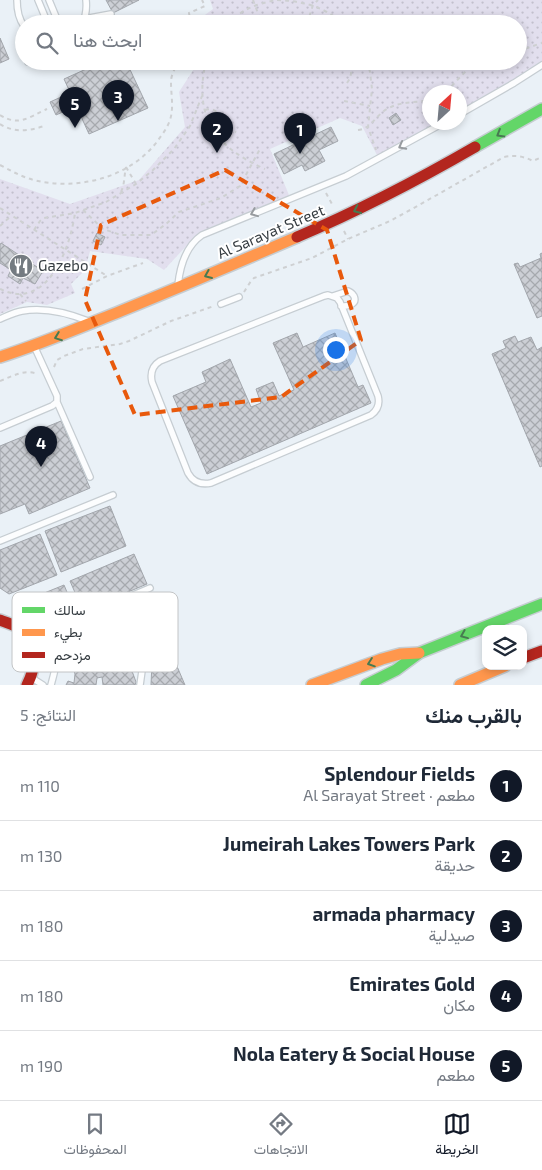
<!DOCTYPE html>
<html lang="ar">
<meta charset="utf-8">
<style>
body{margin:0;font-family:"Exo 2",Vazirmatn,sans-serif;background:#f6f6f7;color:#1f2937;direction:rtl}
.controls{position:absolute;right:15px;bottom:15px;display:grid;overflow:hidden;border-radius:10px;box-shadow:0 2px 8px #0003}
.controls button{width:45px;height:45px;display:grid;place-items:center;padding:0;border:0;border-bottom:1px solid #e0e1e3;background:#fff;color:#1f2937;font:25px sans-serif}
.compass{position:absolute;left:422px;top:85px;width:45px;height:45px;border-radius:50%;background:#fff;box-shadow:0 2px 8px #0003;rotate:26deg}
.you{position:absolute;left:335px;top:349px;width:18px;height:18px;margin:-12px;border:4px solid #fff;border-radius:50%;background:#1a73e8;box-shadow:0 0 0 8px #1a73e833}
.badge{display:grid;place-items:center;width:32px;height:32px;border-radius:50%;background:#111827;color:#fff;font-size:16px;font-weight:700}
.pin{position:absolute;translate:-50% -41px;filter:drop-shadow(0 1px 2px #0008)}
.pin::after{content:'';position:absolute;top:26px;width:18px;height:15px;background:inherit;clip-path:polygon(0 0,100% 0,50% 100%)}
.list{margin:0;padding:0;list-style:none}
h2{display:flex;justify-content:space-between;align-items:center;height:65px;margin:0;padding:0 20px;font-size:21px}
h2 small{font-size:16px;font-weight:400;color:#747a83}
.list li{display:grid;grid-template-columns:32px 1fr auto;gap:15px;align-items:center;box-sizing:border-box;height:70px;padding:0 20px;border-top:1px solid #e0e1e3}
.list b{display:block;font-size:19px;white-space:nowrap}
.list p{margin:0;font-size:16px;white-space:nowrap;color:#747a83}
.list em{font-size:16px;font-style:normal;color:#747a83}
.icon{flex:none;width:28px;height:28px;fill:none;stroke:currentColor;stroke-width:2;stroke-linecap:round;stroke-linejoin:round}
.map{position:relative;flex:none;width:542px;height:685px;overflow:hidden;direction:ltr}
.search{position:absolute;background:#fff;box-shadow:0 2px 8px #0003;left:15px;right:15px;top:15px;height:55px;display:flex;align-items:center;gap:12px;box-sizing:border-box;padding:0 18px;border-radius:28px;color:#747a83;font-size:19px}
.sheet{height:415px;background:#fff}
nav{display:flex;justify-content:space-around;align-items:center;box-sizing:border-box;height:70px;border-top:1px solid #e0e1e3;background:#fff;font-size:14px;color:#747a83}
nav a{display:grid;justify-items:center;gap:2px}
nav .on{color:#111827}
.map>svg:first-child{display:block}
.park{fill:url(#park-dots)}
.building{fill:url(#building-cross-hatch);stroke:#a2a6ac}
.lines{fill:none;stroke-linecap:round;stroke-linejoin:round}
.lane-casing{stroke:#c6cdd2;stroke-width:8}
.fast-casing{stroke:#c6cdd2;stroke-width:14}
.slow-casing{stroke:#c6cdd2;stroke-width:14}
.jam-casing{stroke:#c6cdd2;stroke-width:14}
.path{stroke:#ced0d2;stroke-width:2;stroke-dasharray:4 4;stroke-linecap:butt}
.lane{stroke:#fcfdfe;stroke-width:5.5}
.fast{stroke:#63d668;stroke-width:11}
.slow{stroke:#ff974d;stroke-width:11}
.jam{stroke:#b3261e;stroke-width:11}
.oneway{stroke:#477a51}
.oneway2{stroke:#989ca0}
.marked{fill:none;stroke:#e8590c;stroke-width:4;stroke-dasharray:10 6;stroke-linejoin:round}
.labels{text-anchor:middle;stroke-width:4;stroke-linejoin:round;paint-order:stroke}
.street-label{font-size:15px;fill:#353c41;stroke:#fff}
.poi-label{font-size:15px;fill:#353c41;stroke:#fff;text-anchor:start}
.key{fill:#fff;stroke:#c2c4c6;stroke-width:1}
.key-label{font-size:14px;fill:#353c41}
</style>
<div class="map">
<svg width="542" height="685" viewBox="0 0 542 685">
<defs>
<pattern id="park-dots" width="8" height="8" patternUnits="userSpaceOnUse" patternTransform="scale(1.25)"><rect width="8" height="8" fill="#e2dfee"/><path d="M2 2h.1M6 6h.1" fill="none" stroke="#c2c0cd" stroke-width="1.8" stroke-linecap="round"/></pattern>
<pattern id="building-cross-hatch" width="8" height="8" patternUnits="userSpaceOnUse" patternTransform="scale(1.25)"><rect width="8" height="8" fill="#cccfd5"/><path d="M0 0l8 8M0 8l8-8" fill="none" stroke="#a6a9ae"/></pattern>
</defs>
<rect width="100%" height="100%" fill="#eaf1f7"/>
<!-- park -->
<path class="park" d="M210 0H542V69L516 82 460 115V92H430V122L446 123 378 157 362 126 340 118 270 149 291 200 190 242 164 270 147 259 90 251 85 270 71 284 75 293 47 305 27 302 0 314V179L70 204 139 180 185 127 179 92 199 61H518V24H199L198 20 213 9Z"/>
<!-- building -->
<path class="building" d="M106 0H139L113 13Z
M0 38 9 59 0 63Z
M104 61H126L148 108 89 134 64 79Z
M70 93 76 106 56 115 50 102Z
M396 113 401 120 393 125 389 118Z
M331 127 338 141 319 150 325 161 305 171 302 165 284 174 274 154Z
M97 233 105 237 101 245 93 241Z
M1 243 43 271 35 284 23 278 20 284 8 276 11 270 0 263V245Z
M542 253V316L537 318 514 264 518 263 520 267 541 258 540 254Z
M297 333 303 347 335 333 358 387 363 385 371 403 207 474 173 396 206 382 202 372 230 359 251 407 261 403 256 389 273 382 279 396 294 390 273 343Z
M515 336 518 342 531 337 537 350 542 347V466L540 467 492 354 506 348 503 341Z
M61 421 90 488 29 514 25 504 0 514V446Z
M110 506 126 546 61 572 45 531Z
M40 534 57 575 9 594 0 588V550Z
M134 554 147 584 83 611 70 581Z
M64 585 77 616 46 629 35 605 27 600Z
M155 615 185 685H151L152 662 156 661 142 620Z
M110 624 116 637 122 634 127 644 131 660 132 671 136 682 135 685H103L102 677 97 678 96 685H66L68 681 74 683 75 674 70 659 75 657 69 652 82 641 89 651 96 672H102L100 662 94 648 82 636Z"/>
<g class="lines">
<!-- lane casing -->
<g class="lane-casing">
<path id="lane" d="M17 0C17 10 18 18 24 26
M38 0 48 24
M49 0 59 24
M84 19 111 14
M82 24C86 16 87 9 86 0
M28 62V61
M460 114 514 83 542 65
M178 285C180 266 186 246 202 235L346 176 445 122
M328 295 337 298 340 302 378 396C380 404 378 410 371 415L211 483C201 485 193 482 188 473L152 382C150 373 152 366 160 361L324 296Z
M333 296 348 291C355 294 358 302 350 305 348 306 343 306 341 306
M221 304 239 297
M0 319C7 316 15 312 22 311 44 307 68 313 88 321
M57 402 90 477
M0 428 52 406 57 402V396L35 348
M0 541 113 495
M29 639 150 588
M33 646C62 641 87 628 114 616 120 614 125 613 130 616 146 624 143 670 140 685
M32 678 43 685
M51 685C55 670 59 657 56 641"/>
</g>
<!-- fast casing -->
<g class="fast-casing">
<path id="fast" d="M475 147 542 109
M366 685 396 670 419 653 542 604"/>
</g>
<!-- slow casing -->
<g class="slow-casing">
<path id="slow" d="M0 357C41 344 81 327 121 311 180 287 239 262 297 237
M312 685 382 659 400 654 419 653
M460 685 505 666"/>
</g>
<!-- jam casing -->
<g class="jam-casing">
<path id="jam" d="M297 237C358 211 418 180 475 147
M0 620C7 623 16 625 22 630 39 644 36 667 27 685
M523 658 542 651"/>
</g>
<!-- path -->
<path class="path" d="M253 0 262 24
M277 0C302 1 324 6 343 24
M191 24 189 13 205 6 202 0
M228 24C244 8 254 5 276 0
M307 24 313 5 318 0
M518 51 542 43
M206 61C193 117 215 147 265 169
M367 61 370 72 372 89 368 127 376 150
M347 83C352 76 352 70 350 61
M446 92 466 71 480 61
M344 101 370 106
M205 110C219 106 218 118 226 125 229 128 232 130 236 132
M0 115C19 127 29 117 47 109
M0 124C14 133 29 131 44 126
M358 130C371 129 376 115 387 109 401 101 414 103 430 100
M0 165C13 172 24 178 38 181 80 190 129 177 156 143 161 136 167 129 170 120 174 107 171 96 171 82 171 75 175 68 179 61
M126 167 136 184
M121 192C125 183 124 176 126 167
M326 193 333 206
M0 208 107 276
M83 210 103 229 121 235H151L166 224 179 212 221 198 240 186 261 147
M0 226 11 216
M34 230 40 221 44 218 75 213 106 202 136 184 153 170 174 149 190 126 202 96
M344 231 348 239
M0 289C47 312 70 249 75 213
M82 289 107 276 143 263
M244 292 251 281 254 278 312 258 348 239 390 221 412 209 504 157C515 155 523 156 533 161L542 157
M20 294 26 301
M54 367 57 360 64 356 83 349 120 344 129 341 171 321 214 306
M0 381C13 376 24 369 38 374"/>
<!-- lane -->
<use href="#lane" class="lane"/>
<!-- fast -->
<use href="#fast" class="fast"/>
<!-- slow -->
<use href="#slow" class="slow"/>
<!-- jam -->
<use href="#jam" class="jam"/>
</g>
<!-- one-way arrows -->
<defs><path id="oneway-chevron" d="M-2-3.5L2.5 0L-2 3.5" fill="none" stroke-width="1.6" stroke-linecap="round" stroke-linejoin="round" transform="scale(1.25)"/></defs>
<g class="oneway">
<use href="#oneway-chevron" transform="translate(500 134) rotate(149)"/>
<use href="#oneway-chevron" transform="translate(357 210) rotate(155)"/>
<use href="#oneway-chevron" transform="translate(208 275) rotate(157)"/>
<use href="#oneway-chevron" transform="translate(58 337) rotate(159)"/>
<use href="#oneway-chevron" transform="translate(464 635) rotate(158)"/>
<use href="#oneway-chevron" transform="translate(371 663) rotate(161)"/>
</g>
<g class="oneway2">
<use href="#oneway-chevron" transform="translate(402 146) rotate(152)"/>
<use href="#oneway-chevron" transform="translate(254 213) rotate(158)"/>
</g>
<!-- marked area -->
<path class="marked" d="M225 170 327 230 361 340 281 397 135 415 85 300 101 225Z"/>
<!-- icons -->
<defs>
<g id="restaurant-disc" transform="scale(1.25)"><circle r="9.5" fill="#747b81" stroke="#fff"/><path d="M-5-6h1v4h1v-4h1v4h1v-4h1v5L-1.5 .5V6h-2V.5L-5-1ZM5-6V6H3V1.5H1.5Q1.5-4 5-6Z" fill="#fff"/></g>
</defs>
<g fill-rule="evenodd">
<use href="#restaurant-disc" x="21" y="266"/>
</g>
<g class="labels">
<!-- street labels -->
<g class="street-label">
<text transform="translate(271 232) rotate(-23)" y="5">Al Sarayat Street</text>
</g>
<!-- poi labels -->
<g class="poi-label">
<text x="38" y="271">Gazebo</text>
</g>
</g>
<!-- legend -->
<rect x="12" y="592" width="166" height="80" rx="8" class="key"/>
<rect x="22" y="607" width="23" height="6" fill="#63d668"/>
<rect x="22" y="629" width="23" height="7" fill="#ff974d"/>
<rect x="22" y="652" width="23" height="6" fill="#b3261e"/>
<g class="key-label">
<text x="54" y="615">سالك</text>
<text x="54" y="637">بطيء</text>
<text x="54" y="660">مزدحم</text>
</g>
</svg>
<div class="controls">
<button><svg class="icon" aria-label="layers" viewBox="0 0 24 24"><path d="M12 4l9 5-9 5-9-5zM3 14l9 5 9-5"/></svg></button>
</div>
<svg class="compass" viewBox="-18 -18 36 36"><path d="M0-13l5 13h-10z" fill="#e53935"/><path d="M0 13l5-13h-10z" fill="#747a83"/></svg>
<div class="you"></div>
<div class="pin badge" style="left:300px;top:154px">1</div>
<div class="pin badge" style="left:217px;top:153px">2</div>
<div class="pin badge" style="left:118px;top:121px">3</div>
<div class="pin badge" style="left:41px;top:467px">4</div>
<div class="pin badge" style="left:75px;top:128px">5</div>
<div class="search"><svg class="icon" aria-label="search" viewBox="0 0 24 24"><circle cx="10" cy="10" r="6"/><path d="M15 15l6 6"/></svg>ابحث هنا</div>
</div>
<section class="sheet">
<h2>بالقرب منك<small>النتائج: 5</small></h2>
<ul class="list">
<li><span class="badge">1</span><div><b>Splendour Fields</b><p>مطعم · Al Sarayat Street</p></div><em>110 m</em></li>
<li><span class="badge">2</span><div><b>Jumeirah Lakes Towers Park</b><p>حديقة</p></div><em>130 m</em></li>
<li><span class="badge">3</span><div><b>armada pharmacy</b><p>صيدلية</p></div><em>180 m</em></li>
<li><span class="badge">4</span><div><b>Emirates Gold</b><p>مكان</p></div><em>180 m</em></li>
<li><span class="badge">5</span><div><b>Nola Eatery &amp; Social House</b><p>مطعم</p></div><em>190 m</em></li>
</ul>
</section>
<nav>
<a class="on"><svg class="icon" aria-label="map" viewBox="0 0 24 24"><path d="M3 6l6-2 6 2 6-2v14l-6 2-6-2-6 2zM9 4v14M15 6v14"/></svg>الخريطة</a>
<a><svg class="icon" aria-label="directions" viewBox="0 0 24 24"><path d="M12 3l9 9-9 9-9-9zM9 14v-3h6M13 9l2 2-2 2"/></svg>الاتجاهات</a>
<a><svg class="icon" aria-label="saved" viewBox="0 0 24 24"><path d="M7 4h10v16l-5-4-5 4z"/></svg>المحفوظات</a>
</nav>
